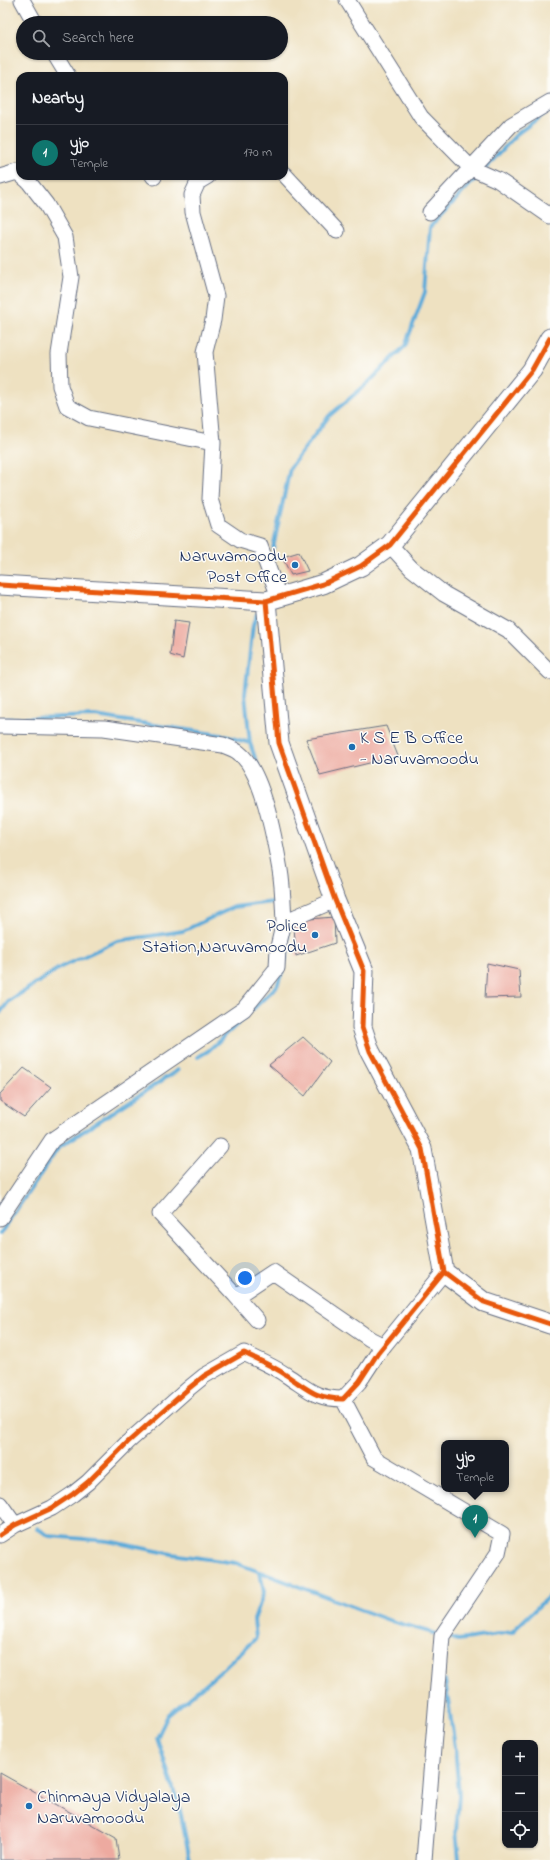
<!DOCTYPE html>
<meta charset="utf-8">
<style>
body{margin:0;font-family:"Indie Flower",sans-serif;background:#242831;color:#f1f3f6}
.controls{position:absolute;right:12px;bottom:12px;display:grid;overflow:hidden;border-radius:8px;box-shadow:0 1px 3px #0004}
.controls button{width:36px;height:36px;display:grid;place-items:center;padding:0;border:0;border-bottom:1px solid #363941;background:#171b24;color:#f1f3f6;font:20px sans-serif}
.you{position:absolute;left:245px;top:1278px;width:14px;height:14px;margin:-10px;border:3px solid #fff;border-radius:50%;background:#1a73e8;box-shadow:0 0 0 6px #1a73e833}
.badge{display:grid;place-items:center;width:26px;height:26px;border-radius:50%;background:#0f766e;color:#fff;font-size:13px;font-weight:700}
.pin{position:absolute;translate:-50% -33px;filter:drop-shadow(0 1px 2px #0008)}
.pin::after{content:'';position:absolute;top:21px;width:14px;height:12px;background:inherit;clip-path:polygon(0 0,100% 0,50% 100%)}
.popup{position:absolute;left:441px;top:1440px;width:68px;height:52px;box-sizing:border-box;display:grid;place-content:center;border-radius:8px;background:#171b24;filter:drop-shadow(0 1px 3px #0005);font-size:13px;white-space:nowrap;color:#9ea1a6}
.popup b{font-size:15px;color:#f1f3f6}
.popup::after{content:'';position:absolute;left:50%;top:100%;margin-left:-8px;border:8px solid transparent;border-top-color:#171b24}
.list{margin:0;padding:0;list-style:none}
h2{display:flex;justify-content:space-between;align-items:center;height:52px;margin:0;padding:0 16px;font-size:17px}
h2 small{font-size:13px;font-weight:400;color:#9ea1a6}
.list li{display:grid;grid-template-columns:26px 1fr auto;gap:12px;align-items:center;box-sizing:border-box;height:56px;padding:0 16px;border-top:1px solid #363941}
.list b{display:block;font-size:15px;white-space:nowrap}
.list p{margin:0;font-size:13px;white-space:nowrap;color:#9ea1a6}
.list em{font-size:13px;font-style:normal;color:#9ea1a6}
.icon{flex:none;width:22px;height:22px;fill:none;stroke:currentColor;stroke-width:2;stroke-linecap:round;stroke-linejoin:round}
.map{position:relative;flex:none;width:550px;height:1860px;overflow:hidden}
.search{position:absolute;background:#171b24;box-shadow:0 1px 3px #0004;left:16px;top:16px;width:272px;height:44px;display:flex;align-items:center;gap:10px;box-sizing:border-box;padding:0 14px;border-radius:22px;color:#9ea1a6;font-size:15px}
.panel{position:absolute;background:#171b24;box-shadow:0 1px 3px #0004;left:16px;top:72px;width:272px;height:108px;border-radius:12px}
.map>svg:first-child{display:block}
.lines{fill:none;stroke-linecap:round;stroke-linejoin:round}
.stream{stroke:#61acd9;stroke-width:4}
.building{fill:#edaaa0}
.minor-casing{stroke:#656d81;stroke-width:17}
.tertiary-casing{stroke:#656d81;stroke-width:21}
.minor{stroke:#fff;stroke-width:15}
.tertiary{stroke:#fff;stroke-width:19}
.cycleway-casing{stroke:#fdfcf7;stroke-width:8}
.cycleway{stroke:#e8590c;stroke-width:5}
.poi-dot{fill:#1f6fb2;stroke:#fdfcf7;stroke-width:1.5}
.labels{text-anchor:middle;stroke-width:3;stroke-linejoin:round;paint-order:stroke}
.poi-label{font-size:18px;fill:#1b2f5e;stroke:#fdfcf7;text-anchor:end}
</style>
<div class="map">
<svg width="550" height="1860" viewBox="0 0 550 1860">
<rect width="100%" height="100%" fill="#fdfcf7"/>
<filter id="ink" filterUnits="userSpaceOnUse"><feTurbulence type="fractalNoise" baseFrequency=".025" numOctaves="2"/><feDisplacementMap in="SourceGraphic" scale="8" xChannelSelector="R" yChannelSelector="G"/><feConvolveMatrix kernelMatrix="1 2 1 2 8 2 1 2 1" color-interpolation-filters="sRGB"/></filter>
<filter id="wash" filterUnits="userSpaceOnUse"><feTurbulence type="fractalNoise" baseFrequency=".012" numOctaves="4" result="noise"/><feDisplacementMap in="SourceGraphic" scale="16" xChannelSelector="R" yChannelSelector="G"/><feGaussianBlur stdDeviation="0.9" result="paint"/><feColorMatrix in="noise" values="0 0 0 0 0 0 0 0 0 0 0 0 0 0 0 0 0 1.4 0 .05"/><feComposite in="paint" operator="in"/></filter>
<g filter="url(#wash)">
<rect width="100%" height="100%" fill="#eee1c1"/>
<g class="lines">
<!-- stream -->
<path class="stream" d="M484 170 517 134 548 111
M273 548 290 468 329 416 368 383 405 346 425 292 430 227 479 175
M2 719 95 716 221 735 250 743 258 767
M250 743 245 694 253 625 257 614
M284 965 288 951V932
M253 1009 277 986 282 972
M0 1013 9 1001 61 967 117 941 183 931 234 907 281 901
M198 1057 208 1051 245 1017
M0 1234 59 1147 178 1070
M37 1528 49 1536 108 1541 172 1554 236 1563 391 1621 458 1640 512 1632 550 1595
M445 1680 455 1747 459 1795 456 1831 459 1860
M190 1860 180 1810 157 1738 168 1715 220 1672 256 1638 254 1620 264 1592 260 1572"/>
</g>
<g id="blocks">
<!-- building -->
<path class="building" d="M299 552 308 571 291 575 283 559 286 556Z
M174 621 189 623 183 659 170 655Z
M386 726 398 756 320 775 306 739Z
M334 917 335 943 296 956 294 926 297 920Z
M487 963 519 970 521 997 485 998Z
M303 1037 330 1062 305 1096 269 1065Z
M24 1068 51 1087 24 1117 0 1101V1094Z
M0 1773 116 1838 119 1860H0Z"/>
</g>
</g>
<g filter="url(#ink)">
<use href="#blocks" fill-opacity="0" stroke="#656d81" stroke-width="1"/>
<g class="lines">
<!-- minor casing -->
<g class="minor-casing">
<path id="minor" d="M22 0 35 23
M347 0 421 117 471 168 498 180 550 216
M54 53 68 76
M284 174 337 231
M22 176 28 181 46 204 65 237 71 277 59 354 60 386 67 406 89 418 213 443
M153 176 154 177
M208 176 198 182 192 195 193 212 216 296 213 320 205 352 213 443 210 499 218 525 240 540 260 546 279 597
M0 177 17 172 20 174
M430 212 511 125 550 102
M390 545 411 568 444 594 508 630 550 672
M0 726 104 728 223 745C228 747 235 749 239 753 263 771 275 841 280 870 283 887 283 905 284 922
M220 1146 160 1214 235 1295 243 1292 273 1272 370 1339 384 1346
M0 1218 52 1140 244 1009 277 968 278 947 284 922 335 900
M235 1295 257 1320
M343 1399 374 1458 502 1534 498 1553 442 1636 424 1860
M0 1504 15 1525
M0 1535 15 1525 52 1508 73 1494 88 1482 128 1442 188 1389 204 1376 244 1353C258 1360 273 1366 286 1375 308 1389 315 1399 343 1399L359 1382 378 1353 444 1272"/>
</g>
<!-- tertiary casing -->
<g class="tertiary-casing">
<path id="tertiary" d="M0 585 266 601 323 584 361 566 390 545 532 370 550 338
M266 601 279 743 335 900 364 971 362 1027 370 1051 422 1149 444 1272 484 1302 550 1324"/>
</g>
<!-- minor -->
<use href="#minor" class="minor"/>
<!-- tertiary -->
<use href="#tertiary" class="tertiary"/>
<!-- cycleway casing -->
<g class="cycleway-casing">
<path id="cycleway" d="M0 585 266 601 323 584 361 566 390 545 532 370 550 338
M266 601 279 743 335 900 364 971 362 1027 370 1051 422 1149 444 1272 484 1302 550 1324
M0 1535 15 1525 52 1508 73 1494 88 1482 128 1442 188 1389 204 1376 244 1353C258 1360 273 1366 286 1375 308 1389 315 1399 343 1399L359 1382 378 1353 444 1272"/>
</g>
<!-- cycleway -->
<use href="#cycleway" class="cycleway"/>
</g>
</g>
<!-- markers -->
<g class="poi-dot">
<circle cx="295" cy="565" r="4"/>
<circle cx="352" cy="747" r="4"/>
<circle cx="315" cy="935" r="4"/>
<circle cx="29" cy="1806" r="4"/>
</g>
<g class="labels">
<!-- poi labels -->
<g class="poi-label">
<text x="287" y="561">Naruvamoodu<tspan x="287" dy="21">Post Office</tspan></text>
<text x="360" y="743" text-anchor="start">K S E B Office<tspan x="360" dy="21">- Naruvamoodu</tspan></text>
<text x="307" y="931">Police<tspan x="307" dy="21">Station,Naruvamoodu</tspan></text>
<text x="37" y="1802" text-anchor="start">Chinmaya Vidyalaya<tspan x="37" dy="21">Naruvamoodu</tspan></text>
</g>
</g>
</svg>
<div class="controls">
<button>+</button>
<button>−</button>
<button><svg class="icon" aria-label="locate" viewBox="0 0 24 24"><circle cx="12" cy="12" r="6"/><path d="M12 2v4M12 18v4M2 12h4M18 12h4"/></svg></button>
</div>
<div class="you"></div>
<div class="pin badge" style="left:475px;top:1538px">1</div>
<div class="popup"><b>yjo</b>Temple</div>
<div class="search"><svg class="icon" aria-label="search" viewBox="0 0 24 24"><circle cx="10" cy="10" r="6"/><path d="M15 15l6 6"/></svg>Search here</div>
<section class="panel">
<h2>Nearby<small></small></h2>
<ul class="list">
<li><span class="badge">1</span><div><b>yjo</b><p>Temple</p></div><em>170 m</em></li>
</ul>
</section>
</div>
